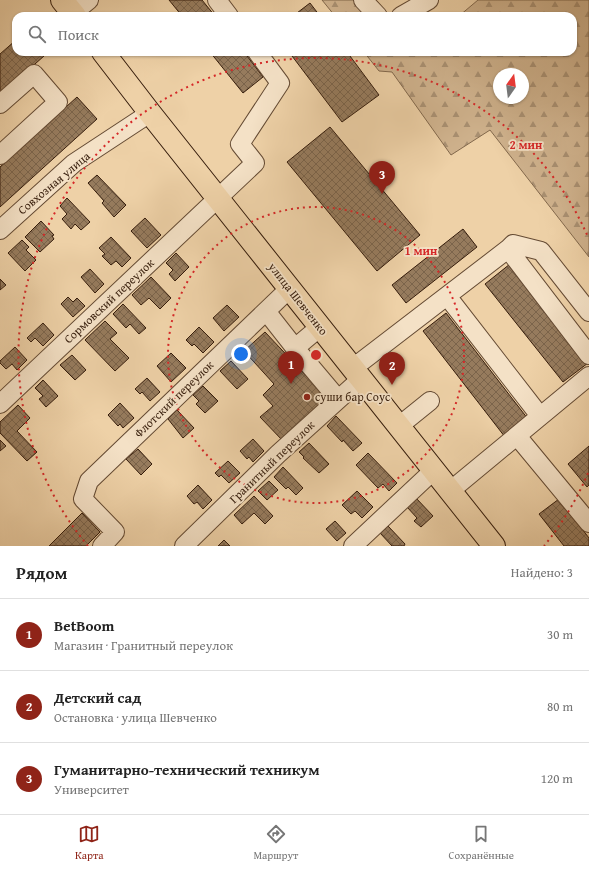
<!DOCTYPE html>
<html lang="ru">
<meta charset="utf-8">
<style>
body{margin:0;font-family:"Gentium Book Plus",serif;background:#f2f2f2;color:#222}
.compass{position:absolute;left:493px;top:68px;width:36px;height:36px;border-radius:50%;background:#fff;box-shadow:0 1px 3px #0004;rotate:14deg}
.you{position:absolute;left:241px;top:354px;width:14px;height:14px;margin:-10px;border:3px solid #fff;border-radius:50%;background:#1a73e8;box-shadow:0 0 0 6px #1a73e833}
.badge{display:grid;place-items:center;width:26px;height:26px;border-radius:50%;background:#8f2418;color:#fff;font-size:13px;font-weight:700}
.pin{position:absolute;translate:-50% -33px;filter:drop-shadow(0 1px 2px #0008)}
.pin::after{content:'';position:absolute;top:21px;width:14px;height:12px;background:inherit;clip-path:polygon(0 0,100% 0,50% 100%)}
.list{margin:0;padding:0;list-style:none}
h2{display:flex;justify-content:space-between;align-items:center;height:52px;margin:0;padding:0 16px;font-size:17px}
h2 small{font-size:13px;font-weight:400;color:#767676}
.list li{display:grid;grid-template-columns:26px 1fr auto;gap:12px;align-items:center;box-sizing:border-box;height:72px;padding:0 16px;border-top:1px solid #e0e0e0}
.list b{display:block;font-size:15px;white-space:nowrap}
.list p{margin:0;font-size:13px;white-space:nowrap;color:#767676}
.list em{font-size:13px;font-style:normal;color:#767676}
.icon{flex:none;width:22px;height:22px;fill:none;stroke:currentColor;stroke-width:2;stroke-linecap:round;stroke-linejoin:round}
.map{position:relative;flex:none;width:589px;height:546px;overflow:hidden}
.search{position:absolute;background:#fff;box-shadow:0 1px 3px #0004;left:12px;right:12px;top:12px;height:44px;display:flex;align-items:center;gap:10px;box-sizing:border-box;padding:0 14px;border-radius:12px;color:#767676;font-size:15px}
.sheet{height:268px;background:#fff}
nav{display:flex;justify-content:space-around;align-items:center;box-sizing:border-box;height:56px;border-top:1px solid #e0e0e0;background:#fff;font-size:11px;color:#767676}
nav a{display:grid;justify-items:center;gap:2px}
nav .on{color:#8f2418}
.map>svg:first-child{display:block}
.forest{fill:url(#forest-firs);stroke:#82684c;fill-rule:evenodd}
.building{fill:url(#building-cross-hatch);stroke:#361d0c}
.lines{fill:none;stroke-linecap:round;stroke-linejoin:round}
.minor-casing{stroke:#644a33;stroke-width:20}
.major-casing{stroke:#361d0c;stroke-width:24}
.minor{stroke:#f4e1c6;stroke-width:18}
.major{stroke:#eed1a7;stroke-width:22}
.ring{fill:none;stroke:#d62828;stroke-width:2;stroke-dasharray:2 4}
.poi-dot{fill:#8f2418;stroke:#f4e1c6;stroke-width:1.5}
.labels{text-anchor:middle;stroke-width:3.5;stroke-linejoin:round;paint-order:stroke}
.street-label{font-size:12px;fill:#361d0c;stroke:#f4e1c6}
.poi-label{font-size:12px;fill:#361d0c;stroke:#f4e1c6;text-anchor:start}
.centre{fill:#d62828;stroke:#f4e1c6;stroke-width:2}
.ring-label{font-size:12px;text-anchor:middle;font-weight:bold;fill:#d62828;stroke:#f4e1c6;stroke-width:3.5;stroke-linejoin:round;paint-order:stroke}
</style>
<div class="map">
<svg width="589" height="546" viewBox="0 0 589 546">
<defs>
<pattern id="forest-firs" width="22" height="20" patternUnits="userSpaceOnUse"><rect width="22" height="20" fill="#cfb28d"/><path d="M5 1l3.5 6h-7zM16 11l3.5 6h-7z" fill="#a99072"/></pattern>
<pattern id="building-cross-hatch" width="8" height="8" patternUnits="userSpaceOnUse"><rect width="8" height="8" fill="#967b5d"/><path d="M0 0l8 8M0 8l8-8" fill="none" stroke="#7b644b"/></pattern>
</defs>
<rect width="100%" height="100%" fill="#eed1a7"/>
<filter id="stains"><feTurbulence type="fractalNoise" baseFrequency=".005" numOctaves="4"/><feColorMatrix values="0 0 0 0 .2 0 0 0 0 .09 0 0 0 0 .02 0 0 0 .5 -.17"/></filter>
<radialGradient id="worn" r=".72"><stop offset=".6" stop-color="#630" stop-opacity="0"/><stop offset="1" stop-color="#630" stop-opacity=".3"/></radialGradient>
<!-- forest -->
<path class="forest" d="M322 0H356L371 16H335Z
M478 0H589V257L490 130 451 155 392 72 379 71 364 52H573V16H459ZM499 74H523V98H499Z"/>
<!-- building -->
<path class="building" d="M169 0H202L215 16H182Z
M310 3 320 16H293Z
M16 40V52H40L44 56 0 95V54Z
M210 52H244L263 77 243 93Z
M289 52H347L379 95 342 122Z
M77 97 97 119 0 207V167Z
M330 127 420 235 377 271 287 162Z
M97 175 126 205 114 217 102 203 104 201 88 183Z
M67 198 90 222 81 230 75 224 71 229 62 219 67 214 60 206Z
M145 218 161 235 147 248 131 231Z
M41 221 54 235 52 236 54 239 40 252 25 237Z
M463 229 477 247 406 303 392 285Z
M111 237 131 258 122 267 116 261 111 265 102 256 105 254 99 248Z
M22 240 29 247 26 250 36 260 25 271 8 253Z
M176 253 189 267 175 281 169 274 173 270 166 263Z
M510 264 588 363 563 382 485 284Z
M90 269 104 284 95 293 81 277Z
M151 277 171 298 160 309 149 298 141 305 132 295Z
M0 279 6 285 0 290Z
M68 297 73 302 77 298 85 306 73 317 61 304Z
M123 304 146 328 139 334 130 324 126 328 113 314Z
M227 305 239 317 224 331 213 318Z
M446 313 528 419 505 437 423 331Z
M105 321 117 333 110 339 129 358 115 371 85 340Z
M43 323 54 335 43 346 35 338 31 342 27 338Z
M199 327 214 342 203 353 194 344 192 346 186 340Z
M265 332 328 399 283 441 260 417 273 406 263 395 274 384 244 351Z
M15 347 27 360 17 370 12 364 6 369 0 363V361Z
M171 353 186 368 171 382 157 366Z
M72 355 86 370 75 380 60 365Z
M231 361 248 379 237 389 220 371Z
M147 378 160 392 150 401 142 392 140 394 135 389Z
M43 380 58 396 46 407 39 399 43 396 35 388Z
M203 386 218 401 205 413 196 404 199 401 193 395Z
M120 403 134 418 123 428 120 424 118 426 108 415Z
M18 405 30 418 17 431 37 452 27 461 0 433V422Z
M177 410 194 428 183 438 168 419Z
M336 416 362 443 353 451 343 440 342 442 327 426Z
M253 439 264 451 253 462 249 457 247 459 240 451Z
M0 440 6 446 0 451Z
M309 443 329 464 319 473 303 458 304 457 299 452Z
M589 446V485L587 487 568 464Z
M138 449 152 464 141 475 126 459Z
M368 453 397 483 389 491 383 484 378 488 356 465Z
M228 461 240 473 229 483 221 475 219 477 215 473Z
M283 467 303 488 296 495 288 487 286 489 274 477Z
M269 481 278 490 267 500 258 491Z
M198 485 212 500 203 509 197 502 194 504 187 496Z
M357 491 373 507 362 518 355 511 351 514 342 505Z
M254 496 273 516 265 524 254 513 242 524 234 515Z
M416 498 433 516 421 527 414 521 417 518 407 507Z
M559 499 589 538V546H564L539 514Z
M82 513 100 532 87 545 88 546H49Z
M335 521 346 533 337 541 326 529Z
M388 526 405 544 404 546H392L380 533Z
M224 540 230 546H218Z"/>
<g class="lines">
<!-- minor casing -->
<g class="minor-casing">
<path id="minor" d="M217 0 229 16
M363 0 378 16
M73 13 89 0
M401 16 429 0
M0 104 34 74 58 102 0 155
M0 230 74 163 150 113
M508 249 513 244 541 251 589 312
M447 296 540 416
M266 311 295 348
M320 327 295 348 338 399
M353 368 508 249 589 355
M0 404 255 163 240 144 280 83 257 52
M399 426 430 401
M517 436 589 523
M450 491 589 376
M102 546 115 532 83 499 89 481 289 289
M184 546 278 454 361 379
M353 546 434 470"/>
</g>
<!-- major casing -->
<g class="major-casing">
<path id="major" d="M62 0 75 16
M103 52 150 113 494 546"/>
</g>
<!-- minor -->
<use href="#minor" class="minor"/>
<!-- major -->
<use href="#major" class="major"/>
</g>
<!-- distance rings -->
<g class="ring">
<circle cx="316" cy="355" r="148"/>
<path d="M588 473A297 297 0 0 1 544 546M88 546A297 297 0 1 1 588 237"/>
</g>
<!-- markers -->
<circle class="poi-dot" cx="307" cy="397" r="4"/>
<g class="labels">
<!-- street labels -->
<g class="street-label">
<text transform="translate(54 183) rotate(-40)" y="4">Совхозная улица</text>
<text transform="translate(298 299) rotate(52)" y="4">улица Шевченко</text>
<text transform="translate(109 301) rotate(-43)" y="4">Сормовский переулок</text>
<text transform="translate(174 399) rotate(-44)" y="4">Флотский переулок</text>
<text transform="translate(272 462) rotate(-44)" y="4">Гранитный переулок</text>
</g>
<!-- poi labels -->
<g class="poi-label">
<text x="315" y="401">суши бар Соус</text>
</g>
</g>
<circle cx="316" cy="355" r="6" class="centre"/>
<g class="ring-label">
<text x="526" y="149">2 мин</text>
<text x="421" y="255">1 мин</text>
</g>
<rect width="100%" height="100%" filter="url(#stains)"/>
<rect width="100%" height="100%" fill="url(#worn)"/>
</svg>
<svg class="compass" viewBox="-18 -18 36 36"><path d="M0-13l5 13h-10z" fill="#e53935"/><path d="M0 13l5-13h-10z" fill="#767676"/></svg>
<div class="you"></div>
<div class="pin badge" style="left:291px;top:384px">1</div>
<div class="pin badge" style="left:392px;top:385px">2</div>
<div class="pin badge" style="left:382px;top:194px">3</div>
<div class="search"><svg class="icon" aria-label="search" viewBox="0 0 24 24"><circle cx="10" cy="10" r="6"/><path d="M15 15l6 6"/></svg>Поиск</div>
</div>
<section class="sheet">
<h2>Рядом<small>Найдено: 3</small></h2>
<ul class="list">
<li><span class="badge">1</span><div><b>BetBoom</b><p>Магазин · Гранитный переулок</p></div><em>30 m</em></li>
<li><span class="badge">2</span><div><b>Детский сад</b><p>Остановка · улица Шевченко</p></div><em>80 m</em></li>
<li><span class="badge">3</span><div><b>Гуманитарно-технический техникум</b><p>Университет</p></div><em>120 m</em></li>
</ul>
</section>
<nav>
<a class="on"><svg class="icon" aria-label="map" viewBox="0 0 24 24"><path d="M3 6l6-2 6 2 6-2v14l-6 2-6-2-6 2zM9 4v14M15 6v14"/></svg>Карта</a>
<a><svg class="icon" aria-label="directions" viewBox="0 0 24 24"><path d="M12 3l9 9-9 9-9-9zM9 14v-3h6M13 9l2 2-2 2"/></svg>Маршрут</a>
<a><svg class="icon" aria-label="saved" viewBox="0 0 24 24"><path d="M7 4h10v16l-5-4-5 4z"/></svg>Сохранённые</a>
</nav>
